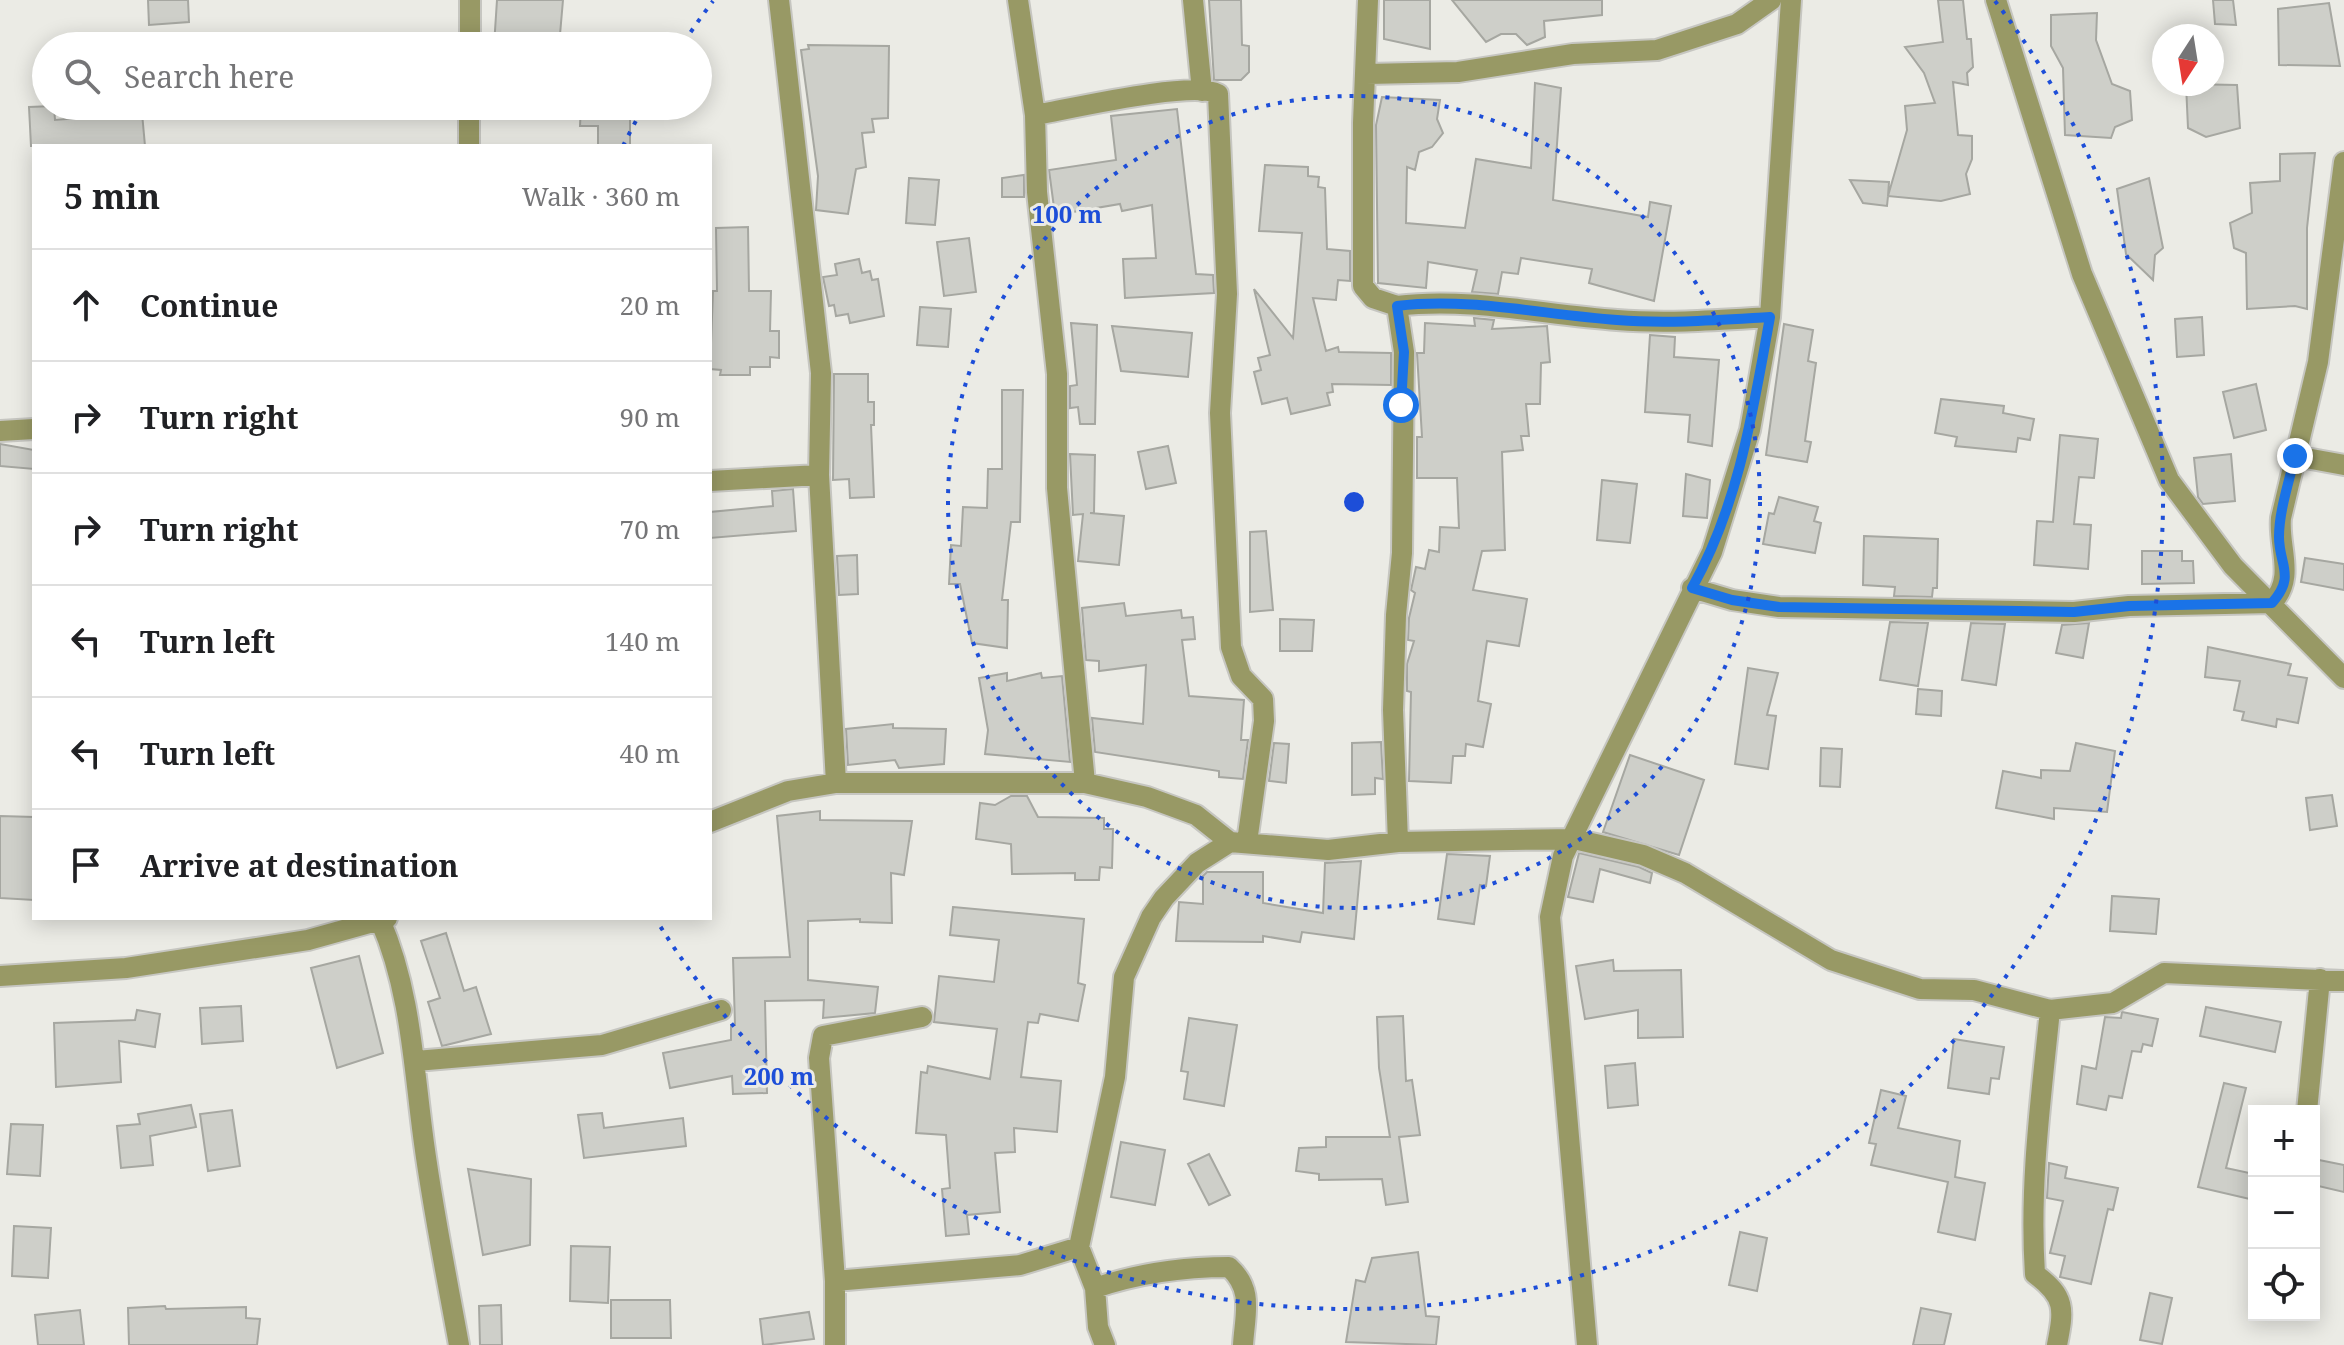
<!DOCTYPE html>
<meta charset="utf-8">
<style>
body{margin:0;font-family:"Noto Serif",serif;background:#f2f2f2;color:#202124}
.controls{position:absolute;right:24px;bottom:24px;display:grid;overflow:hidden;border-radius:0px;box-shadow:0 4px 20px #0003}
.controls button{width:72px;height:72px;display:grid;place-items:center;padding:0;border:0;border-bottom:2px solid #e0e0e0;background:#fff;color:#202124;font:40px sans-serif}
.compass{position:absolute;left:2152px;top:24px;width:72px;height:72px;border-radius:50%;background:#fff;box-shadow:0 4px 20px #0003;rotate:192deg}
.stop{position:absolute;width:24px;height:24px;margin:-18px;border:6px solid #1a73e8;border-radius:50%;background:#fff}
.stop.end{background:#1a73e8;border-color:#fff;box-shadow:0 2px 8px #0008}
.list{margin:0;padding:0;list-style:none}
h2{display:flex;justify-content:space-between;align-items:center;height:104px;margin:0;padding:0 32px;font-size:34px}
h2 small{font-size:26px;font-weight:400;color:#757577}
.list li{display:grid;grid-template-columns:52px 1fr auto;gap:24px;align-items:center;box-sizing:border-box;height:112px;padding:0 32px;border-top:2px solid #e0e0e0}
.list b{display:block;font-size:30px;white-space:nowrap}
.list em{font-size:26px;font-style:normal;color:#757577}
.icon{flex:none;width:44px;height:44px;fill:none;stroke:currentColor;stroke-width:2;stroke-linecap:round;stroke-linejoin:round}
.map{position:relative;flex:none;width:2344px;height:1345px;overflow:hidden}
.search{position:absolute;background:#fff;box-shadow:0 4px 20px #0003;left:32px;top:32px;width:680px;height:88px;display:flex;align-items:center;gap:20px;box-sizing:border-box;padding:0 28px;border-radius:44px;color:#757577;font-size:30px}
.panel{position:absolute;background:#fff;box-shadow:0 4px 20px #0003;left:32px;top:144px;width:680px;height:776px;border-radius:0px}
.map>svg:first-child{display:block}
.building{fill:#cecfc9;stroke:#a6a7a1;stroke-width:2}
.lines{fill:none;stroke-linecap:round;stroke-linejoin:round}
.minor-casing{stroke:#c6c6c1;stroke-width:24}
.minor{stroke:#989965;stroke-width:20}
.route{stroke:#1a73e8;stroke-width:10}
.ring{fill:none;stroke:#1d4ed8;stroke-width:4;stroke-dasharray:4 8}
.centre{fill:#1d4ed8;stroke:#ebebe5;stroke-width:4}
.ring-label{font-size:24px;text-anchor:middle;font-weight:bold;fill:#1d4ed8;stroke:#ebebe5;stroke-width:6;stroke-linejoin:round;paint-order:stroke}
</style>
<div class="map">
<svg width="2344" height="1345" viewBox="0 0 2344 1345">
<rect width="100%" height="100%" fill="#ebebe5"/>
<!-- building -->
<path class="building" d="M148 0H188L189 22 149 25Z
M497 0H563L559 46H494Z
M1209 0H1241L1242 45 1249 46V72L1241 80H1214Z
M1384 0H1430V49L1384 39Z
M1452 0H1602V15L1544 21 1545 37 1527 45 1516 34H1501L1486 42Z
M1938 0H1963L1967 39H1971L1973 67 1967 73 1968 85 1953 82 1958 135 1972 136V159L1966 174 1970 194 1941 201 1888 196 1887 206 1863 203 1850 180 1889 182 1888 196 1907 130 1905 106 1935 103 1924 73 1905 47 1943 42Z
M2213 0H2233L2236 25 2215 24Z
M2329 3 2340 66 2279 65 2278 9Z
M2097 13 2096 40 2112 84 2130 91 2132 120 2115 127 2111 138 2065 135 2063 68 2051 46V15Z
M808 45 889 46 888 118 872 119 874 132 862 133 866 167 856 169 848 214 816 210 818 176 801 50 809 49Z
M1535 83 1561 88 1553 200 1648 217 1650 202 1671 206 1654 301 1589 283 1592 269 1521 258 1518 274 1502 272 1498 294 1472 292 1477 270 1428 262 1426 288 1378 283 1376 125 1382 97 1440 100 1437 119 1443 133 1432 147 1419 152 1415 170 1407 167 1406 223 1465 228 1476 159 1531 168Z
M2186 84 2237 85 2240 128 2206 137 2188 128Z
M54 106 55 120 142 113 145 146H31L29 107Z
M581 106H630V146H598V126H580Z
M1177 109 1196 274 1213 275 1214 293 1125 298 1123 259 1156 258 1152 205 1122 211 1120 204 1055 215 1049 170 1116 160 1111 116Z
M2315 153 2307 228V309L2295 306 2247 309 2246 253 2234 248 2230 223 2252 213 2250 183 2280 181V154Z
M1265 165 1308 167V176L1319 177 1318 187 1325 188 1327 249 1350 251V281L1338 280 1336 300 1313 298 1326 351 1338 347 1339 352 1391 353V385L1332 384 1333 392 1327 393 1330 405 1291 414 1287 398 1262 404 1254 372 1261 370 1258 358 1270 355 1254 289 1293 338 1302 233 1259 231Z
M1024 175V197H1002V178Z
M909 178 939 180 935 225 906 223Z
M2149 178 2163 248 2155 255 2153 280 2126 254 2117 189Z
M748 227 749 291H771L770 331H779V358L770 357V367H750V375H720L721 370 710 369 713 291H717L716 228Z
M969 238 976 292 944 296 937 242Z
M859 259 862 273 870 271 872 280 878 279 884 316 850 323 848 314 836 316 834 305 829 306 823 277 837 275 835 264Z
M920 307 951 309 948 347 917 345Z
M2202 317 2204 355 2177 357 2175 319Z
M1474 318 1494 320 1492 329 1547 326 1550 362 1541 363 1540 404H1526L1529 436H1521L1523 450 1502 452 1505 550 1482 551 1473 590 1527 599 1519 646 1487 641 1478 701 1491 704 1483 747 1466 744 1465 756H1453L1451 783 1409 781 1411 692 1407 691V664L1414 641 1408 640 1409 618 1415 593 1411 590 1416 567 1425 569 1429 550 1439 552 1440 527 1459 528 1457 478H1417V437H1422L1417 353H1424L1425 323 1475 326Z
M1071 323 1097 325 1095 424H1080L1078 407 1070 408V386L1077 385Z
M1784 324 1813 330 1808 361 1816 363 1805 441 1811 442 1807 462 1766 455Z
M1112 326 1192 333 1188 377 1121 371Z
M1650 335 1675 337 1674 357 1719 360 1712 446 1688 442 1690 415 1645 412Z
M834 374H868V402H874V425H871L874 497 850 498 849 479 833 480Z
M2256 384 2266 430 2234 438 2223 392Z
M1002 390H1023L1020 522H1011L1002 600H1008L1007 648 972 643 960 584H949L951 545 961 546 963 507 987 508 988 469H1002Z
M1941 399 2004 406 2003 413 2034 419 2030 440 2018 438 2016 452 1955 446 1957 437 1935 433Z
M2060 435 2098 439 2094 478 2079 477 2074 524 2091 525 2088 569 2034 565 2037 521 2053 522Z
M0 444 34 450V469L0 466Z
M1168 446 1176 483 1146 489 1138 452Z
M1070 454 1095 455 1094 513H1090L1124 516 1119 565 1078 561 1083 514 1073 515Z
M2231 454 2235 501 2203 504 2198 497 2194 458Z
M1686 474 1710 480 1707 518 1683 516Z
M1602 480 1637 484 1630 543 1597 540Z
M793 489 796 531 710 538V512L773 506 772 491Z
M1779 497 1818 507 1814 521 1821 523 1815 553 1763 544 1769 513 1774 514Z
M1266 531 1273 610 1250 612V532Z
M1864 536 1938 539 1937 588H1933L1932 597 1894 596 1895 587 1863 585Z
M2142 551H2182V561H2193L2194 583 2142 584Z
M857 555 858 594 839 595 837 556Z
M2305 558 2344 564V590L2301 582Z
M1124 603 1126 616 1181 610 1182 618 1193 617 1195 639 1182 640 1189 696 1244 700 1241 740H1248L1243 779 1219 777V771L1095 752 1092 718 1143 724 1146 665 1099 671V661L1086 660 1082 608Z
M1280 619 1314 620 1312 651H1280Z
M1890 622 1928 623 1918 686 1880 680Z
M1971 623 2005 624 1996 685 1962 680Z
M2089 623 2083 658 2056 653 2062 625Z
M2208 647 2291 664 2288 675 2307 678 2298 723 2277 719 2276 727 2242 720 2244 712 2234 710 2240 681 2205 677Z
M1748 668 1778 673 1767 715 1776 716 1768 769 1735 764Z
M1007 673V681L1041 673 1042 678 1062 676 1070 762 985 754 988 730 979 678Z
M1918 689 1942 691 1941 716 1916 714Z
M893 724V728L946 729 944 764 899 768 895 760 848 765 846 729Z
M1381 742 1383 779 1375 778V794L1352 795V743Z
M1274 743 1289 744 1286 783 1269 781Z
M2076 743 2115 751 2107 812 2054 808V819L1996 808 2003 771 2041 778V770L2070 771Z
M1821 748 1842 749 1840 787 1820 786Z
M1630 755 1704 780 1679 855 1603 832Z
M2332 795 2337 826 2310 830 2306 798Z
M1011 796H1027L1038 817 1104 818V829H1113L1112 868 1100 867 1099 880H1075V873L1012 874 1011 844 976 839 980 803 995 805Z
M820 811V820L912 821 904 875 891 873 892 923 860 922V919L808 921V980L878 987 875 1013 823 1018 824 1000 765 1001 767 1093 733 1094 732 1076 670 1088 663 1053 731 1040V1025H735L733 958 790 957 777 816Z
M0 816 34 817V900L0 898Z
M1579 853 1639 867 1652 873 1650 883 1600 869 1593 902 1568 897Z
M1447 854 1490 856 1486 886 1480 885 1474 924 1438 919Z
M1361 861 1354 939 1302 932 1300 942 1263 936V942L1176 941 1179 902 1203 904V876L1207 872H1263V903L1323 913 1325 863Z
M2112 896 2159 899 2156 934 2110 931Z
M953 907 1084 919 1078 983 1085 985 1078 1021 1040 1014 1038 1023 1028 1022 1021 1077 1061 1081 1057 1132 1014 1128 1015 1152 995 1153 1000 1212 967 1215 969 1234 946 1236 942 1189 950 1188 946 1135 916 1133 921 1072 927 1073 928 1066 990 1079 997 1029 934 1022 939 976 994 982 999 940 950 935Z
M446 933 464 991 476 987 491 1034 442 1046 428 1002 440 998 421 941Z
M359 956 383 1053 337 1068 311 968Z
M1613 960 1614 971 1681 970 1683 1037 1638 1038V1010L1585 1019 1576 966Z
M241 1006 243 1041 202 1044 200 1008Z
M2206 1007 2281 1022 2275 1052 2200 1036Z
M137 1010 160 1014 155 1047 119 1041 121 1082 56 1087 54 1023 135 1020Z
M2122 1012 2158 1019 2152 1046 2143 1044 2141 1052 2132 1051 2122 1098 2109 1096 2106 1110 2077 1104 2082 1066 2096 1069 2105 1017 2121 1018Z
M1403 1016 1406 1081 1412 1080 1420 1135 1399 1137 1408 1202 1386 1205 1382 1179 1319 1180V1174L1296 1171 1299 1148 1326 1147V1137H1390L1379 1068 1377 1017Z
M1189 1018 1237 1025 1224 1106 1184 1099 1188 1072 1181 1071Z
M1954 1039 2004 1047 1999 1079 1991 1078 1989 1094 1948 1088Z
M1635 1063 1638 1105 1608 1108 1605 1066Z
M2224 1083 2246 1088 2226 1168 2254 1174V1200L2198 1187Z
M1881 1090 1906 1096 1898 1128 1960 1141 1955 1177 1985 1183 1975 1240 1938 1232 1948 1182 1871 1165 1876 1144 1869 1143Z
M191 1105 196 1127 150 1136 153 1165 121 1168 117 1126 140 1124 138 1114Z
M232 1110 240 1166 208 1171 200 1114Z
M602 1113 604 1128 683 1118 686 1146 584 1158 578 1115Z
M11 1124 43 1125 40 1176 7 1174Z
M1121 1142 1165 1150 1155 1205 1111 1197Z
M1209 1154 1230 1195 1209 1205 1188 1164Z
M2314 1159 2344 1165V1192L2314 1185Z
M2049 1163 2067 1167 2065 1178 2118 1188 2113 1210 2108 1209 2091 1284 2060 1277 2065 1256 2050 1253 2063 1201 2047 1198Z
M468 1169 531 1179 530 1245 483 1255Z
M14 1226 51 1228 48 1278 12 1276Z
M1740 1232 1767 1238 1757 1291 1729 1285Z
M571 1246 610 1247 608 1303 570 1301Z
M1418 1252 1426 1316 1439 1317 1436 1345 1346 1342 1356 1280 1365 1282 1372 1258Z
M2150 1293 2172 1298 2162 1344 2140 1340Z
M611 1300H670L671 1338H611Z
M501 1305 502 1345H480L479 1306Z
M165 1306 166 1309 246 1307V1318L260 1319 257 1345H129L128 1308Z
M1921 1308 1951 1314 1944 1345H1913Z
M80 1310 84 1345H38L35 1315Z
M809 1312 814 1339 763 1345 760 1319Z"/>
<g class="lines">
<!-- minor casing -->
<g class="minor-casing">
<path id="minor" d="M779 0 821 373 819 475 836 783
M1018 0 1035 115 1037 192 1057 374V488L1085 783
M1193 0 1202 91
M1368 0 1363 123V286L1373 298 1397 306 1404 352 1402 553 1396 615 1393 710 1398 842
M1996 0 2082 274 2169 480 2233 566 2344 678
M470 46V0
M1367 74 1458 72 1573 54 1657 50 1737 24 1771 0
M1035 115C1070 109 1192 80 1218 94L1227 294 1220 413 1231 647 1241 676 1263 699 1264 721 1247 842
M469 146V106
M1397 306C1470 297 1544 315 1617 320 1668 324 1719 320 1770 317
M0 431 34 429
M2295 456 2344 465
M710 481 819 475
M1692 588 1732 600 1779 607 2074 612 2129 606 2272 603C2296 577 2278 548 2281 518L2318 362 2344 162
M710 822 788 791 836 783H1085L1147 797 1196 815 1230 842 1328 850 1398 842 1574 839 1643 855 1685 873 1831 960 1920 989 1974 990 2050 1010 2113 1003 2164 973 2344 981
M380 920C409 986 413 1057 422 1128 431 1201 446 1273 459 1345
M0 976 126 968 308 940 387 918
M2050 1010C2041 1098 2029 1186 2035 1274 2066 1297 2064 1309 2057 1345
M416 1061 602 1045 721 1010
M2307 1111 2320 979
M835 1281 1020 1265 1079 1247
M1095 1288C1139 1273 1182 1267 1229 1267 1254 1290 1245 1313 1243 1345
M835 1345V1281L819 1058 823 1036 922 1017
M1105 1345 1098 1327 1095 1288 1079 1247 1115 1077 1124 977 1151 917 1164 898 1197 863 1230 842
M1587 1345 1550 917 1563 856 1712 552 1750 430 1770 317 1791 0"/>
</g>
<!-- minor -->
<use href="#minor" class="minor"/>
</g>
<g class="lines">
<!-- route -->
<path class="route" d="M1401 405 1404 352 1397 306C1470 297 1544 315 1617 320 1668 324 1719 320 1770 317 1753 411 1739 504 1692 588L1732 600 1779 607 2074 612 2129 606 2272 603C2296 576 2279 565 2279 537 2279 511 2289 482 2295 456"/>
</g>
<!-- distance rings -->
<g class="ring">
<circle cx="1354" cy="502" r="406"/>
<path d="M623 146A813 813 0 0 1 643 108M684 42A813 813 0 0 1 713 1M1995 1A813 813 0 1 1 657 921"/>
</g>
<circle cx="1354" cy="502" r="12" class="centre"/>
<g class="ring-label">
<text x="1067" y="223">100 m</text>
<text x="779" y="1085">200 m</text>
</g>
</svg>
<div class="controls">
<button>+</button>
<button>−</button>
<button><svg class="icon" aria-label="locate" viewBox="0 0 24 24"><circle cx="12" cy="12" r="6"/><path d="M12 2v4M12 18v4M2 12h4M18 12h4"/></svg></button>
</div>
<svg class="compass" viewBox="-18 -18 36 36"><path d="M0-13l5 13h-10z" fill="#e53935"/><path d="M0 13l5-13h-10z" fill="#757577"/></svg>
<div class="stop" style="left:1401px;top:405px"></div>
<div class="stop end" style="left:2295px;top:456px"></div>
<div class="search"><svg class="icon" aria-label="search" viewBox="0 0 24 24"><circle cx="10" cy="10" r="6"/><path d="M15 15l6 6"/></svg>Search here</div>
<section class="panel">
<h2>5 min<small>Walk · 360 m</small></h2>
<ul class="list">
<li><svg class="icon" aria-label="ahead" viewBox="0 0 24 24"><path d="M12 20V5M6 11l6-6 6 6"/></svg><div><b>Continue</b></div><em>20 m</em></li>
<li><svg class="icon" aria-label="right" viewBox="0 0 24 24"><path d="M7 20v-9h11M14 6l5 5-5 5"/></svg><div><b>Turn right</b></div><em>90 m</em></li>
<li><svg class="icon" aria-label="right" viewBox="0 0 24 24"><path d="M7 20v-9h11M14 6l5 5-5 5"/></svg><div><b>Turn right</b></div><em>70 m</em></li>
<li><svg class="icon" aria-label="left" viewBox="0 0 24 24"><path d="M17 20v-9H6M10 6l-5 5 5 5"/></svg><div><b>Turn left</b></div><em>140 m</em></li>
<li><svg class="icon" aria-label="left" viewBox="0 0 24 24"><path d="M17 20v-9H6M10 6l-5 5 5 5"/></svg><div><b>Turn left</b></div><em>40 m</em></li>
<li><svg class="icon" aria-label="arrive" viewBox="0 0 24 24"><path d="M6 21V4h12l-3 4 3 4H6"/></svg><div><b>Arrive at destination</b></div></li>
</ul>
</section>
</div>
